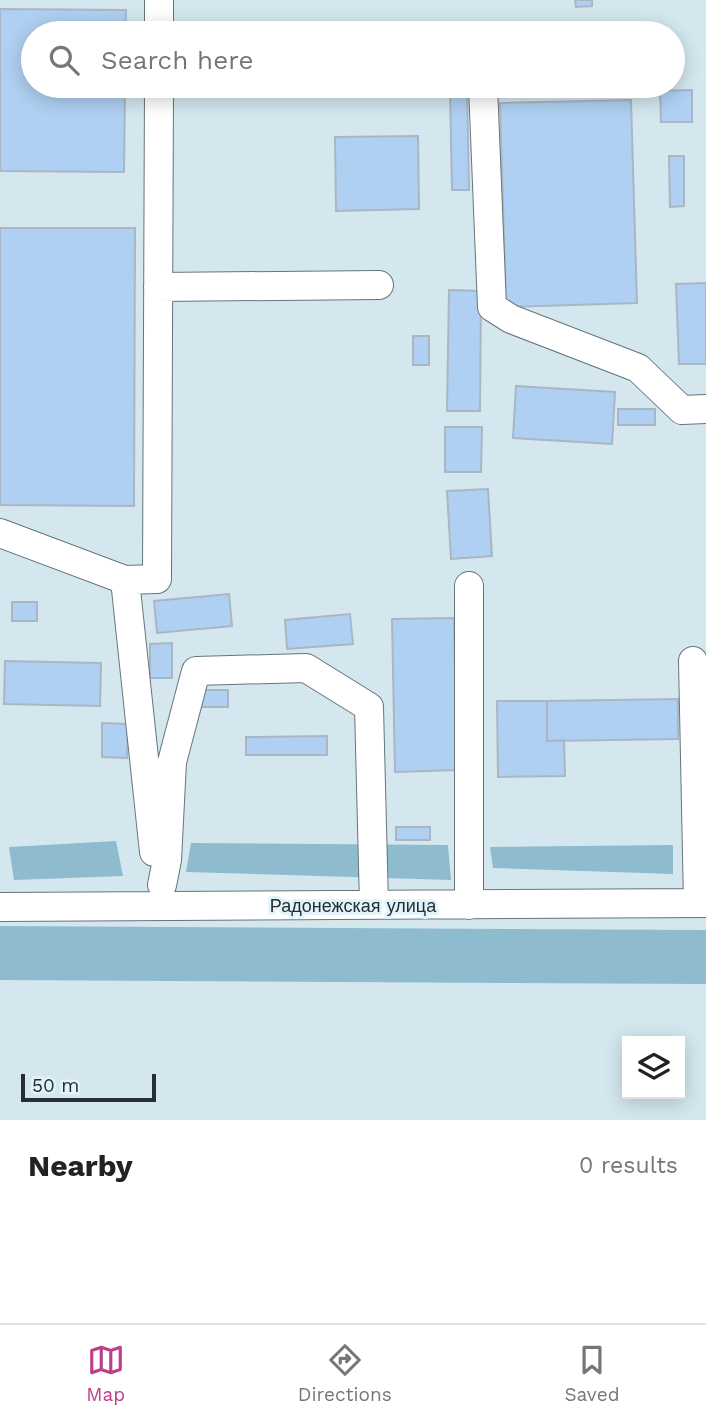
<!DOCTYPE html>
<meta charset="utf-8">
<style>
body{margin:0;font-family:"Work Sans",sans-serif;background:#f6f6f6;color:#222}
.controls{position:absolute;right:21px;bottom:21px;display:grid;overflow:hidden;border-radius:0px;box-shadow:0 4px 18px #0003}
.controls button{width:63px;height:63px;display:grid;place-items:center;padding:0;border:0;border-bottom:2px solid #e0e0e0;background:#fff;color:#222;font:35px sans-serif}
.scale{position:absolute;left:21px;bottom:18px;width:135px;box-sizing:border-box;padding-left:7px;border:4px solid #272e31;border-top:0;font-size:19px;line-height:24px;white-space:nowrap;color:#272e31;-webkit-text-stroke:5px #e1f4fc;paint-order:stroke}
.list{margin:0;padding:0;list-style:none}
h2{display:flex;justify-content:space-between;align-items:center;height:91px;margin:0;padding:0 28px;font-size:30px}
h2 small{font-size:23px;font-weight:400;color:#767676}
.icon{flex:none;width:38px;height:38px;fill:none;stroke:currentColor;stroke-width:2;stroke-linecap:round;stroke-linejoin:round}
.map{position:relative;flex:none;width:706px;height:1120px;overflow:hidden}
.search{position:absolute;background:#fff;box-shadow:0 4px 18px #0003;left:21px;right:21px;top:21px;height:77px;display:flex;align-items:center;gap:18px;box-sizing:border-box;padding:0 24px;border-radius:38px;color:#767676;font-size:26px}
.sheet{height:203px;background:#fff}
nav{display:flex;justify-content:space-around;align-items:center;box-sizing:border-box;height:98px;border-top:2px solid #e0e0e0;background:#fff;font-size:19px;color:#767676}
nav a{display:grid;justify-items:center;gap:4px}
nav .on{color:#be3e8a}
.map>svg:first-child{display:block}
.green{fill:#8ebbce}
.building{fill:#afd0f2;stroke:#aab6c3;stroke-width:2}
.lines{fill:none;stroke-linecap:round;stroke-linejoin:round}
.minor-casing{stroke:#65757c;stroke-width:30}
.minor{stroke:#fff;stroke-width:28}
.labels{text-anchor:middle;stroke-width:6;stroke-linejoin:round;paint-order:stroke}
.street-label{font-size:18px;fill:#272e31;stroke:#e1f4fc}
</style>
<div class="map">
<svg width="706" height="1120" viewBox="0 0 706 1120">
<rect width="100%" height="100%" fill="#d4e7ef"/>
<!-- green -->
<path class="green" d="M116 841 123 876 14 880 9 847Z
M191 843 448 845 451 880 186 872Z
M673 845V874L493 868 490 847Z
M0 926 706 930V984L0 980Z"/>
<!-- building -->
<path class="building" d="M575 0H592V6L576 7Z
M0 9 126 10 125 33H33V86H125L124 172 0 171Z
M692 90V122H661L660 91Z
M450 91H467L469 190H452Z
M631 100 637 303 506 307 500 103Z
M418 136 419 209 336 211 335 137Z
M669 156H684V206L670 207Z
M0 228H135L134 506 0 505Z
M706 283V364H679L676 284Z
M449 290 481 291 480 411H447Z
M413 336H429V365H413Z
M516 386 615 392 612 444 513 438Z
M618 409H655V425H618Z
M445 427H482L481 472H445Z
M488 489 492 556 451 559 447 491Z
M229 594 232 626 157 633 154 601Z
M12 602H37V621H12Z
M350 614 353 644 287 649 285 620Z
M454 618 457 770 395 772 392 619Z
M172 643V678H150V644Z
M5 661 101 663 100 706 4 704Z
M194 690H228V707H194Z
M678 699V739L547 741V701Z
M497 701H547V741L564 740 565 776 498 777Z
M102 723 128 724 127 758 102 757Z
M327 736V755H246V737Z
M396 827H430V840H396Z"/>
<g class="lines">
<!-- minor casing -->
<g class="minor-casing">
<path id="minor" d="M159 33V0
M483 86 492 307 511 319 638 368 682 410 706 409
M158 287 379 285
M0 533 125 580 157 579 159 86
M125 580 154 852
M469 586V905
M693 661 698 903
M162 885 167 860 172 762 196 671 306 668 369 707 374 905
M0 907 706 903"/>
</g>
<!-- minor -->
<use href="#minor" class="minor"/>
</g>
<g class="labels">
<!-- street labels -->
<g class="street-label">
<text x="353" y="912">Радонежская улица</text>
</g>
</g>
</svg>
<div class="controls">
<button><svg class="icon" aria-label="layers" viewBox="0 0 24 24"><path d="M12 4l9 5-9 5-9-5zM3 14l9 5 9-5"/></svg></button>
</div>
<div class="scale">50 m</div>
<div class="search"><svg class="icon" aria-label="search" viewBox="0 0 24 24"><circle cx="10" cy="10" r="6"/><path d="M15 15l6 6"/></svg>Search here</div>
</div>
<section class="sheet">
<h2>Nearby<small>0 results</small></h2>
<ul class="list">
</ul>
</section>
<nav>
<a class="on"><svg class="icon" aria-label="map" viewBox="0 0 24 24"><path d="M3 6l6-2 6 2 6-2v14l-6 2-6-2-6 2zM9 4v14M15 6v14"/></svg>Map</a>
<a><svg class="icon" aria-label="directions" viewBox="0 0 24 24"><path d="M12 3l9 9-9 9-9-9zM9 14v-3h6M13 9l2 2-2 2"/></svg>Directions</a>
<a><svg class="icon" aria-label="saved" viewBox="0 0 24 24"><path d="M7 4h10v16l-5-4-5 4z"/></svg>Saved</a>
</nav>
